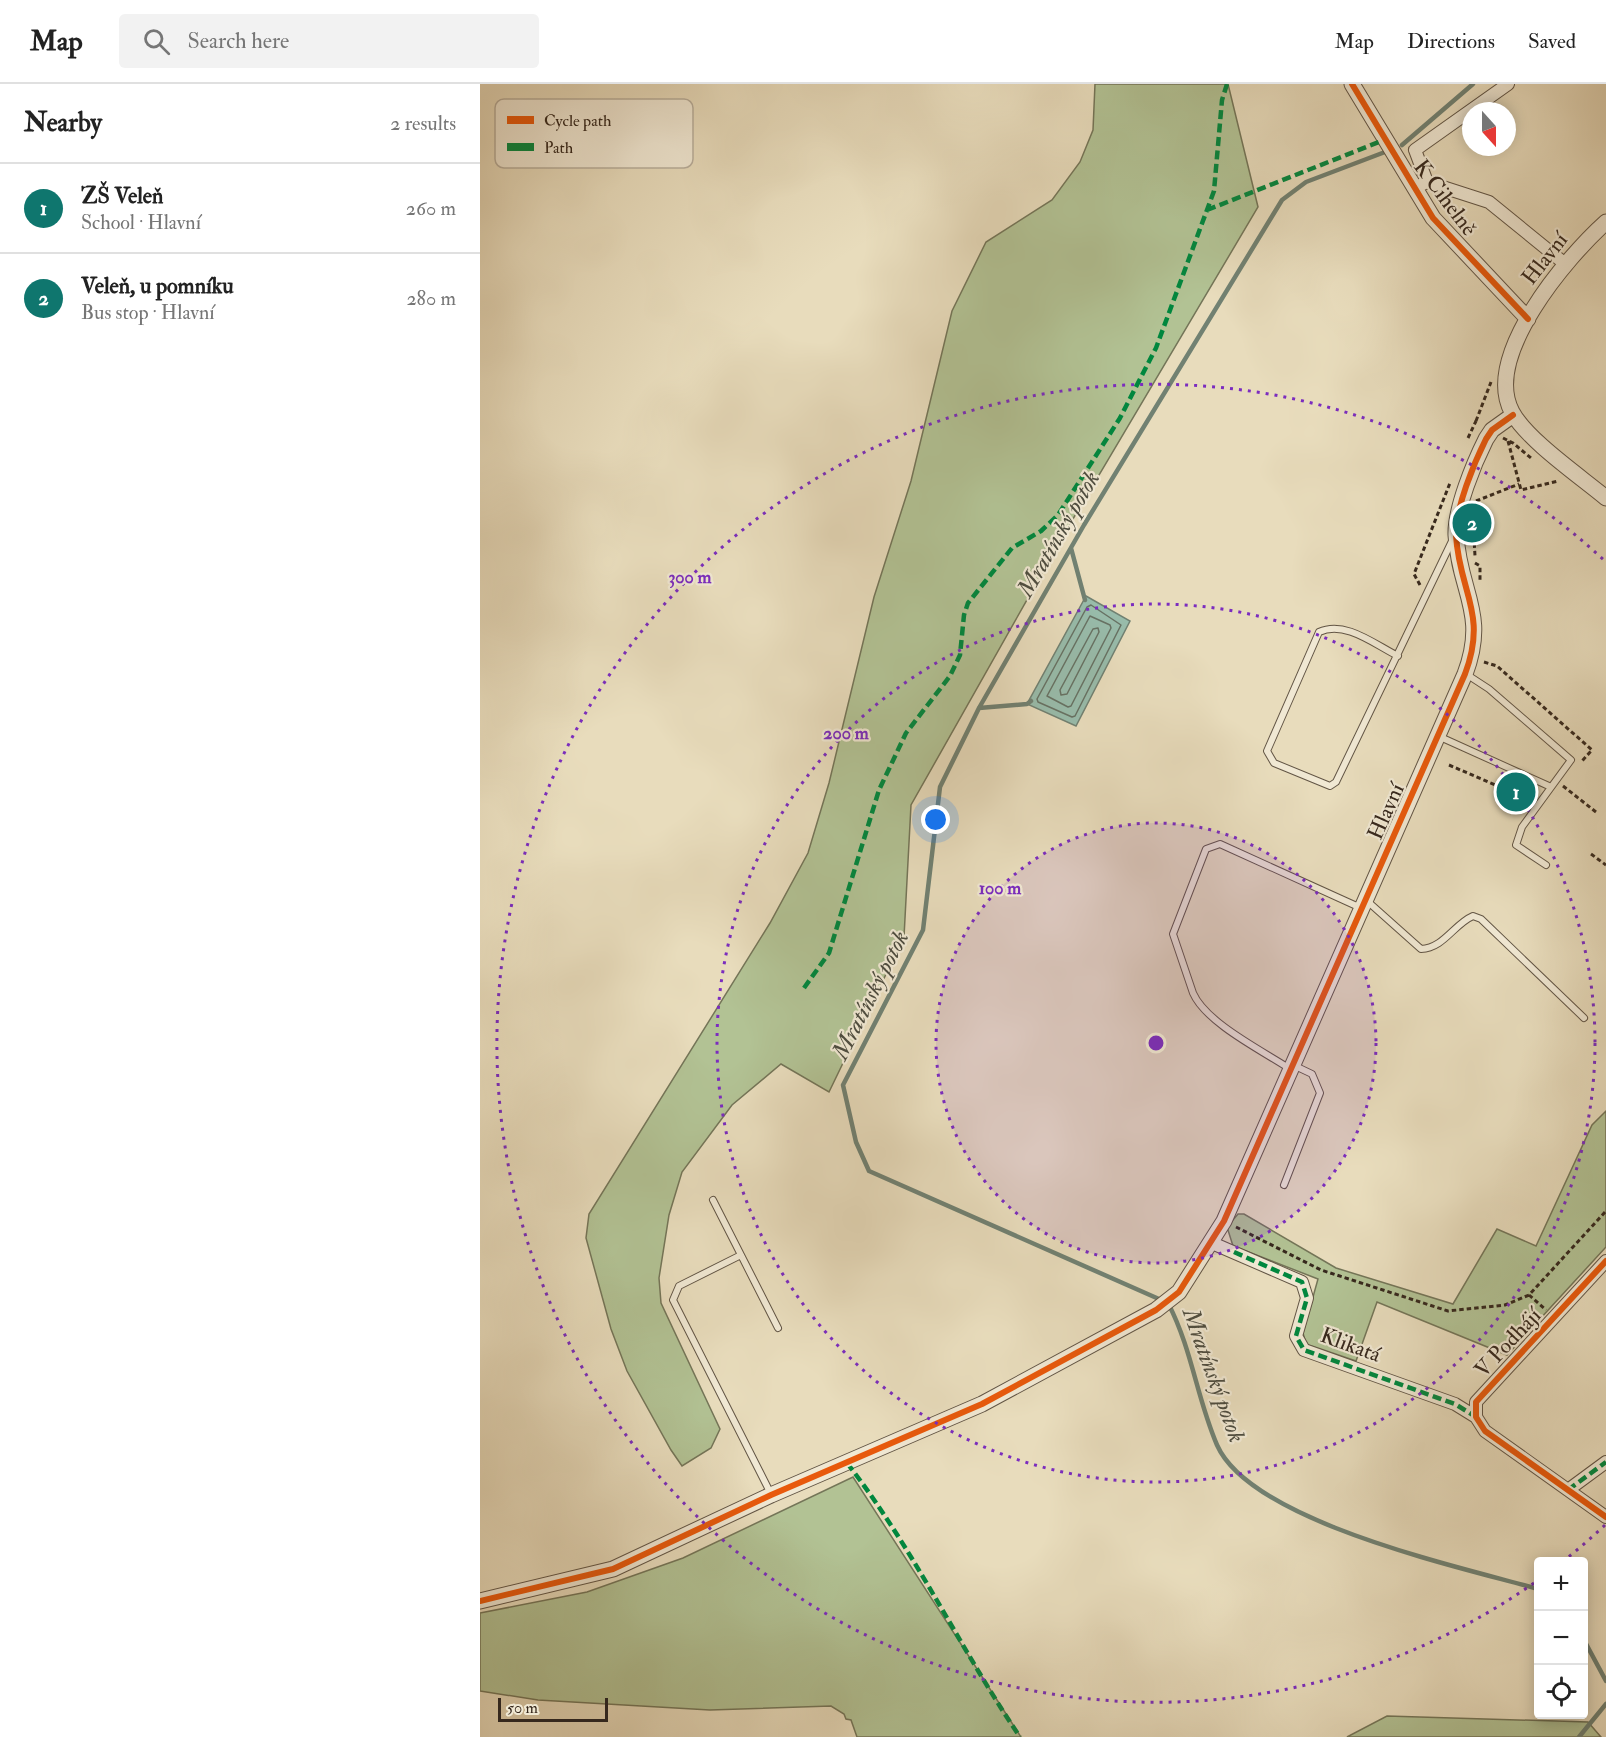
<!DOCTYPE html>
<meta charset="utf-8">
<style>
body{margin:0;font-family:"IM FELL Double Pica",serif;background:#f2f2f2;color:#222}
.controls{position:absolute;right:18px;bottom:18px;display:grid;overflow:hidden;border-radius:6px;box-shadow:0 3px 15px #0003}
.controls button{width:54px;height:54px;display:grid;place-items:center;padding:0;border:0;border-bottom:2px solid #e0e0e0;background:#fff;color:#222;font:30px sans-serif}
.compass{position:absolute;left:982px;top:18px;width:54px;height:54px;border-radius:50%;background:#fff;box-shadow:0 3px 15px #0003;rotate:159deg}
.scale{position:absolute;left:18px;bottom:15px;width:110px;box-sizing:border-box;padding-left:6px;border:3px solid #36281d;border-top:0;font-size:16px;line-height:21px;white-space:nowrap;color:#36281d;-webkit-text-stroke:4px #f0e8d3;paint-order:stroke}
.you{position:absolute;left:456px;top:736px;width:21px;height:21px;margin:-15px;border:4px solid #fff;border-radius:50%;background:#1a73e8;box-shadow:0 0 0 9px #1a73e833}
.badge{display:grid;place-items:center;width:39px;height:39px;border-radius:50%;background:#0f766e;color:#fff;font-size:20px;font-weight:700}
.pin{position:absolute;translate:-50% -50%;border:3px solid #fff;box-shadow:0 2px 6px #0006}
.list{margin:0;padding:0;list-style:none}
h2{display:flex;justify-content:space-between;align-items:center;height:78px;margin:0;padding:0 24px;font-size:26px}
h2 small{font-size:20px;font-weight:400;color:#767676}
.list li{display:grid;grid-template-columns:39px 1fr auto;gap:18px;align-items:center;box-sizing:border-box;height:90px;padding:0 24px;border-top:2px solid #e0e0e0}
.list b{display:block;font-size:22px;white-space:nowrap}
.list p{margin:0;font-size:20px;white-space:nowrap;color:#767676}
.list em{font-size:20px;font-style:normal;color:#767676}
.icon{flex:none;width:33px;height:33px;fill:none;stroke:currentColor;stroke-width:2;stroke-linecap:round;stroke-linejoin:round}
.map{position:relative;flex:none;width:1126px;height:1653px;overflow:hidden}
header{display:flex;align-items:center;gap:36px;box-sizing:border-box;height:84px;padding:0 30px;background:#fff;border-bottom:2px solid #e0e0e0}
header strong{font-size:28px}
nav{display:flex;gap:33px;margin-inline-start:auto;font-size:21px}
.search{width:420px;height:54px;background:#f2f2f2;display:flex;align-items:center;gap:15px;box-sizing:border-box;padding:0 21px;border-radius:6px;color:#767676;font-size:22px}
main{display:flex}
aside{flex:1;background:#fff}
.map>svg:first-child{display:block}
.green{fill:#b2c294;stroke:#747558;stroke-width:1.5}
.water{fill:#98bcab;stroke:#718172;stroke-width:1.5}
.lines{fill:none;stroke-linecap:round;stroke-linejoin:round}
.shore{stroke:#677264;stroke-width:1.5}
.stream{stroke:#718172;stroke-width:4.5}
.service-casing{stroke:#625545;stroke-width:8}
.minor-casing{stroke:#625545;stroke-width:14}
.tertiary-casing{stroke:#625545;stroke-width:17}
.path{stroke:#36281d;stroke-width:3;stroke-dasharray:4.5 3;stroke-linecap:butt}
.service{stroke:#f0e8d3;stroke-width:6}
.minor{stroke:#f0e8d3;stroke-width:12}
.tertiary{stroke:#f0e8d3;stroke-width:15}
.quiet{stroke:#00873e;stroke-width:4.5;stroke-dasharray:9 4.5;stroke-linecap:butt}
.cycleway-casing{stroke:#f0e8d3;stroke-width:10}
.cycleway{stroke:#e8590c;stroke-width:6}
.ring{fill:none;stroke:#7b2cbf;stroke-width:3;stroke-dasharray:3 6}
.labels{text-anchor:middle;stroke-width:4.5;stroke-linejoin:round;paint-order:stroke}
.street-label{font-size:22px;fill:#36281d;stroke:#f0e8d3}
.water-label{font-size:24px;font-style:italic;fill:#4e4d40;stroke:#f0e8d3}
.key{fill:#f0e8d3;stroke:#b8ae9c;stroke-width:1.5}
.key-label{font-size:16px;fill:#36281d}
.centre{fill:#7b2cbf;stroke:#f0e8d3;stroke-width:3}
.ring-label{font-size:18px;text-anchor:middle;font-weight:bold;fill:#7b2cbf;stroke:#f0e8d3;stroke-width:4.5;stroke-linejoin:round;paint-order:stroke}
</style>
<header>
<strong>Map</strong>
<div class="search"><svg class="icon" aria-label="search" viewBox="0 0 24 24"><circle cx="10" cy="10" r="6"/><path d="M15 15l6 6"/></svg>Search here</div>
<nav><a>Map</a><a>Directions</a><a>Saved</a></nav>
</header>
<main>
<aside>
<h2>Nearby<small>2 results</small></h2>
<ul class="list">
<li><span class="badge">1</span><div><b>ZŠ Veleň</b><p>School · Hlavní</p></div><em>260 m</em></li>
<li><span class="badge">2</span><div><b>Veleň, u pomníku</b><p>Bus stop · Hlavní</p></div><em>280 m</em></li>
</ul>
</aside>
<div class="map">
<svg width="1126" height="1653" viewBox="0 0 1126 1653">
<rect width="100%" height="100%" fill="#e8dcbc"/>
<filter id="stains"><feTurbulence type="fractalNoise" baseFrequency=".00333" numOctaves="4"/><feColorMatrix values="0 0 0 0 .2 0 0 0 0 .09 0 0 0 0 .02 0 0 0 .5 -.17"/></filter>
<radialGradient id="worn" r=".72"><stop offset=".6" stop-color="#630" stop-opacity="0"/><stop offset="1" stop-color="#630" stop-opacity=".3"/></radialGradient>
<!-- green -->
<path class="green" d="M615 0H748L778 123 587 445 431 721 424 853 349 1008 301 980 252 1021 202 1088 189 1131 179 1194 181 1219 240 1345 231 1364 202 1382 191 1366 147 1287 131 1245 106 1154 109 1130 290 839 328 769 349 699 394 513 431 397 472 227 506 158 572 116 600 78 613 46Z
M1126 1027V1163L1027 1271 897 1218 876 1277 826 1260 823 1249 838 1195 753 1162 747 1143 758 1130H764L856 1184 973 1220 1017 1145 1056 1162 1112 1041Z
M373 1393 541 1653H377L371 1636 366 1635 364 1630 351 1622 230 1626 58 1616 0 1607V1529L107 1508 203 1474Z
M907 1632 1108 1638 1121 1653H867Z"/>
<!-- water -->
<path class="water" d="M606 512 650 537 596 642 547 620Z"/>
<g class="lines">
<!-- shore -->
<path class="shore" d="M611 521 641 541 595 632 592 633 558 618 557 615 607 523Z
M610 532 630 541 631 544 591 622 588 623 567 612Z
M618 544 619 548 587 610 581 611 580 606 613 545Z"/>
<!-- stream -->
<path class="stream" d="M922 61 993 0
M905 68 826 98 802 116 604 441 499 624 460 703 443 846 363 1001 376 1058 389 1087 688 1219C712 1265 717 1315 737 1361 771 1438 981 1483 1058 1505
M591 464 605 516
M499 624 547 620 551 617
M1104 1556 1126 1597
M1099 1653 1126 1620"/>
<!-- service casing -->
<g class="service-casing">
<path id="service" d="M918 572C894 560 865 536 839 548L787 667 794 679 850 702 856 698 972 457
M986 590 1009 605 1091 676 1042 743 1036 761 1066 781
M958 652 1071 703
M886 816 941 865C964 864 974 840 993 832L1001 835 1104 934
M810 985C783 967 726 939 713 909L693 850 726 765 740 760 881 824
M804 1101 840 1009 832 990 813 981
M233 1116 261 1171 199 1202 193 1216 291 1410
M261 1171 298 1244"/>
</g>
<!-- minor casing -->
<g class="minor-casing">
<path id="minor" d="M947 98 1009 118 1084 179
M934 104 947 98 935 66 1028 0
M732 1159 822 1198 827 1214 816 1252 824 1266 975 1320 996 1333
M1126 1177 996 1318V1333L1005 1347 1126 1433
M1088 1406 1126 1378"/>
</g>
<!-- tertiary casing -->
<g class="tertiary-casing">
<path id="tertiary" d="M872 0 953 134 1048 235
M1126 138C1087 173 1002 272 1032 328 1047 356 1101 393 1126 414
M0 1517 133 1485 291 1411 502 1320 676 1226 699 1208 744 1137 985 590C1008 529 979 508 976 451 975 425 994 379 1006 355L1012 346 1033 331"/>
</g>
<!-- path -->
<path class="path" d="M996 337 1011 298
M988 354 996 337
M1023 354 1033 359 1051 374
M1028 357 1041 406 1078 397
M996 417 1039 400
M993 437 995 472
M995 479 1000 482V496
M940 501 934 490 970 399
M1004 578 1017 582 1112 666 1102 677
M969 681 1050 716
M1083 702 1116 728
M1111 770 1126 781
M756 1143 841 1186 968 1227 1025 1221 1049 1211 1126 1127
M1049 1211 1066 1226"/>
<!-- service -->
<use href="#service" class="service"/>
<!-- minor -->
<use href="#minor" class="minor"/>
<!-- tertiary -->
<use href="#tertiary" class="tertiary"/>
<!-- quiet -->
<path class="quiet" d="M727 126 904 56
M324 904 349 869 399 706 426 649 470 592 480 571 484 531 488 519 532 464 561 447 578 431 640 334 676 264 734 107 742 16 747 0
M754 1168 822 1198 827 1214 816 1252 824 1266 975 1320 996 1333
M367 1379C434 1465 479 1563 540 1653
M1088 1406 1126 1378"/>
<!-- cycleway casing -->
<g class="cycleway-casing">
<path id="cycleway" d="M872 0 953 134 1048 235
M1126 1177 996 1318V1333L1005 1347 1126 1433
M0 1517 133 1485 291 1411 502 1320 676 1226 699 1208 744 1137 985 590C1008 529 979 508 976 451 975 425 994 379 1006 355L1012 346 1033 331"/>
</g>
<!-- cycleway -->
<use href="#cycleway" class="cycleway"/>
</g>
<!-- distance rings -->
<circle cx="676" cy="959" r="220" fill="#7b2cbf" fill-opacity=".12"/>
<g class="ring">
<circle cx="676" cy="959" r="220"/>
<circle cx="676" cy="959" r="439"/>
<path d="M1125 1441A659 659 0 0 1 1086 1475M1054 1499A659 659 0 1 1 1125 477"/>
</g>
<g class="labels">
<!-- street labels -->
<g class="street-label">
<text transform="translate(966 113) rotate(53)" y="8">K Cihelně</text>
<text transform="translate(1064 174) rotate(-52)" y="8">Hlavní</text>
<text transform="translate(905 727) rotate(-66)" y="8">Hlavní</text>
<text transform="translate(1027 1258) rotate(-47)" y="8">V Podhájí</text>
<text transform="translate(871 1260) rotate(20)" y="8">Klikatá</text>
</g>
<!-- water labels -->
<g class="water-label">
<text transform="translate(578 450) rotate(-60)" y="8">Mratínský potok</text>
<text transform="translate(390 911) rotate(-63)" y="8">Mratínský potok</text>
<text transform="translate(734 1291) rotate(70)" y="8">Mratínský potok</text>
</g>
</g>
<!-- legend -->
<rect x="15" y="15" width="198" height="69" rx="9" class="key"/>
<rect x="27" y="32" width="27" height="8" fill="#e8590c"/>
<rect x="27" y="59" width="27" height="8" fill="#00873e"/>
<g class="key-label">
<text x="64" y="42">Cycle path</text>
<text x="64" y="69">Path</text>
</g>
<circle cx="676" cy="959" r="9" class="centre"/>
<g class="ring-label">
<text x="210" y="499">300 m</text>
<text x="366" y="655">200 m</text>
<text x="520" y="810">100 m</text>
</g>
<rect width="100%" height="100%" filter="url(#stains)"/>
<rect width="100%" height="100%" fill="url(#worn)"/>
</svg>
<div class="controls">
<button>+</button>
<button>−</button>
<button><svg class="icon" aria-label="locate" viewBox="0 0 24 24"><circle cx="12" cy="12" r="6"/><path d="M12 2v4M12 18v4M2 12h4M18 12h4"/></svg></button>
</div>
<svg class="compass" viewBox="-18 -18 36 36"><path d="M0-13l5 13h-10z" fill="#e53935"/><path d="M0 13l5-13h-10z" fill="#767676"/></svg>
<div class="scale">50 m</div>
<div class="you"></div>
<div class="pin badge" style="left:1036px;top:708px">1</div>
<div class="pin badge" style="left:992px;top:439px">2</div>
</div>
</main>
